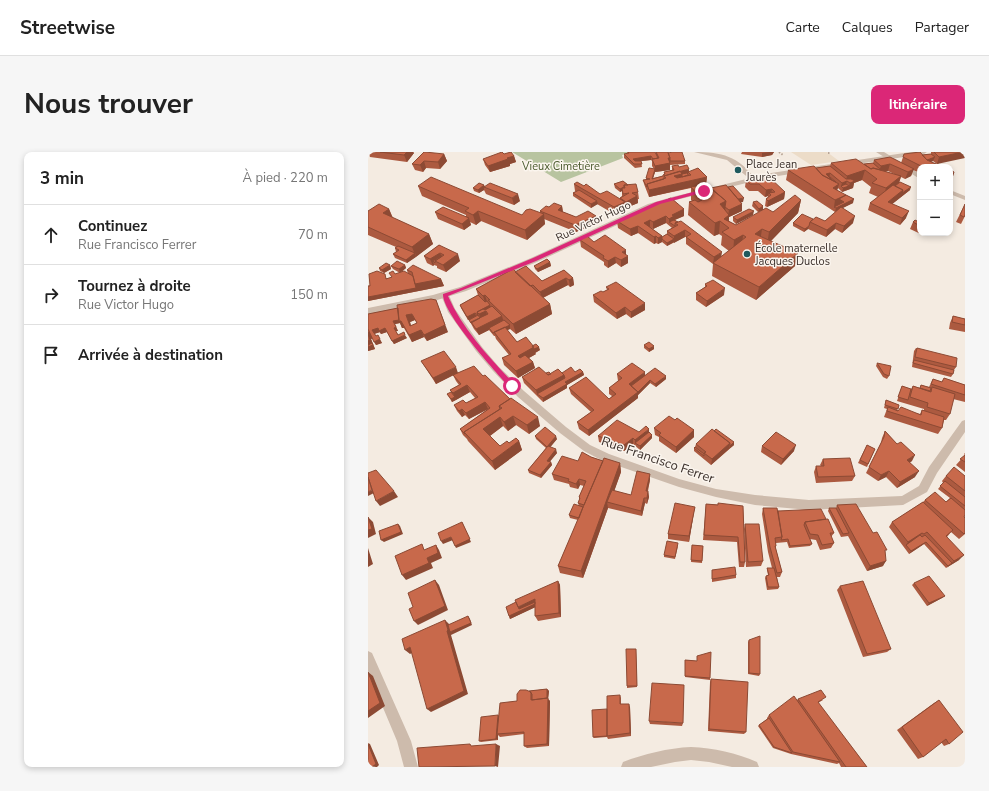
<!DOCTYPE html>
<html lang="fr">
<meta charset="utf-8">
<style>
body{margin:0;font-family:"Nunito Sans",sans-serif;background:#f6f6f6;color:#222}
.controls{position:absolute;right:12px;top:12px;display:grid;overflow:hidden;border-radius:8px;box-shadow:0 2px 6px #0003}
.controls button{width:36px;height:36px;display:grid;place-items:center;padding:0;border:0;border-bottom:1px solid #e0e0e0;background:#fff;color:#222;font:20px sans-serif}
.stop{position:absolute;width:12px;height:12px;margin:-9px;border:3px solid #db2777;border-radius:50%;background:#fff}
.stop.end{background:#db2777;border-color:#fff;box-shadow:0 1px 4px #0008}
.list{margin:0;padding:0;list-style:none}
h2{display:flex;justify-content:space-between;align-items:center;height:52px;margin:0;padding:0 16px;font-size:17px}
h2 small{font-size:13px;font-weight:400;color:#767676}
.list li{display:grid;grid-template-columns:26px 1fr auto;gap:12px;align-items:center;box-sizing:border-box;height:60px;padding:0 16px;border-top:1px solid #e0e0e0}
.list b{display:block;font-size:15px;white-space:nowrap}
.list p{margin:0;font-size:13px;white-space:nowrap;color:#767676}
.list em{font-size:13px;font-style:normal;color:#767676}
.icon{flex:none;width:22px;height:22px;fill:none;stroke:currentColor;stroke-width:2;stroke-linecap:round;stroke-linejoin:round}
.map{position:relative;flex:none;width:597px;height:615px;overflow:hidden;border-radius:8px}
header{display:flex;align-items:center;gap:24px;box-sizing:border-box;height:56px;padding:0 20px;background:#fff;border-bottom:1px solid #e0e0e0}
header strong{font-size:19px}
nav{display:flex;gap:22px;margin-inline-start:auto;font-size:14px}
.intro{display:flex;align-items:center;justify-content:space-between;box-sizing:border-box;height:96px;padding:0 24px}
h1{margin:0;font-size:28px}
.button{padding:10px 18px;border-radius:8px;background:#db2777;color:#fff;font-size:14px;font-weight:700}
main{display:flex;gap:24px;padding:0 24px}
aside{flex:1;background:#fff;border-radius:8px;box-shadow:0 2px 6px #0003}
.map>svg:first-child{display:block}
.green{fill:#b8c4a0}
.plaza{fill:#ecdcc8}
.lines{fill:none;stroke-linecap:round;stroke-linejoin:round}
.path{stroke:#b9a596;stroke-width:2;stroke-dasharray:1.5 1.5;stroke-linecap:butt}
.minor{fill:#cdbbac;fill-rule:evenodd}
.tertiary{fill:#cdbbac;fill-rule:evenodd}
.wall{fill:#ac5a40;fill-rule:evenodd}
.shaded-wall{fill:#8c4a34;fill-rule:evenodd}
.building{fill:#c8694b;stroke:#8c4a34;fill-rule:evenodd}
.route{fill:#db2777}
.poi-dot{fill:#1f5a5e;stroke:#fbf5ee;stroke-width:1.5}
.labels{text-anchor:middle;stroke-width:3;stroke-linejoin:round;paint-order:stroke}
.far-poi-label{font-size:11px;fill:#3b302b;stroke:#fbf5ee;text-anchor:start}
.far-park-label{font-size:11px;fill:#4a5a2e;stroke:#fbf5ee}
.far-street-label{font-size:11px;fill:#3b302b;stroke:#fbf5ee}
.street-label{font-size:13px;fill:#3b302b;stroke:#fbf5ee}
</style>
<header>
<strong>Streetwise</strong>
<nav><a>Carte</a><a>Calques</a><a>Partager</a></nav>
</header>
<div class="intro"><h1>Nous trouver</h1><a class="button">Itinéraire</a></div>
<main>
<aside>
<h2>3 min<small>À pied · 220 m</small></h2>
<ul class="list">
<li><svg class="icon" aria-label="ahead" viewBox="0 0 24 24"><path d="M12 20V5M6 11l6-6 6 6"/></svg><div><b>Continuez</b><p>Rue Francisco Ferrer</p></div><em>70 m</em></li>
<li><svg class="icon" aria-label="right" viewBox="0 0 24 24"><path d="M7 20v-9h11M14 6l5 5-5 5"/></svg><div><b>Tournez à droite</b><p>Rue Victor Hugo</p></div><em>150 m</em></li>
<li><svg class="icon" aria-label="arrive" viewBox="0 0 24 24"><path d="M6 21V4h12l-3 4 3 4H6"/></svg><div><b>Arrivée à destination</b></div></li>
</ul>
</aside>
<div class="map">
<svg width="597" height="615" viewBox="0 0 597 615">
<rect width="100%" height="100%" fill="#f4ebe1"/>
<!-- green -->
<path class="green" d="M144 0H263V1L254 3 255 6 193 30Z"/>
<!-- plaza -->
<path class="plaza" d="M423 0H459L471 9 443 13Z"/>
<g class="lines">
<!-- path -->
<path class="path" d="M411 0 415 3
M460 1H463"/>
<!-- minor -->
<path class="minor" d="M326 0C355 0 369 4 388 27L383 28 359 8Z
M508 0H516L552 22V27Z
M582 38 597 44V48L582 42Z
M77 140 80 141 87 157 114 195 131 215 156 239 198 275 222 293 241 302 311 327 348 337 387 343 441 348 534 344 551 334 561 315 594 269 597 268V280L569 321 559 340 535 353 441 358 387 353 348 345 311 335 233 308 216 299 192 281 150 245 125 219 108 199 80 160 73 143Z
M0 499 4 501 43 589 50 615H36L29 589 0 520Z
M323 595C346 596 368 601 389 610L391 615H364L341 610 323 608 307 610 283 615H253L255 610C276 602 300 596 323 595Z"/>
<!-- tertiary -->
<path class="tertiary" d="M543 0H559L556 2 403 25 308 48 286 56 169 110 98 139 66 149 0 162V156L65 143 92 135 163 106 280 52 304 45 403 21Z"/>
</g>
<!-- wall -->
<path class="wall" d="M0 0H45L46 1 39 10 2 5Z
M259 0H287L288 2V0H300V1L317 9V12L302 13V18L287 20 285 26 295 24V23L296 22V20L304 18V14L311 15 321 20 339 25 338 32 343 36 360 35 375 50H373L374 52V59L361 65V69L368 73 405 60 433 48 430 61 403 89 427 114 388 148 344 124 345 112 318 92V85H317L299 94 294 90 290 92 288 91 286 92 270 81 263 84 250 76 249 69 316 57V64L307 68 353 105 361 99 353 93 354 84 351 82 346 84 320 63 321 50 324 49 323 48V36L281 45 276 32 275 28H278V26L286 17 284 14V9L283 8 273 9 274 15 267 16 256 6V2H260ZM298 71 304 76 299 79V82L294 85V84L282 75 285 77Z
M374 0H406L404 3 394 5 373 2Z
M563 0H597L569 12 565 9 563 10 575 15H552V21L545 18 543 24 537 27 533 25 531 31 542 38 524 52 538 66 532 73 500 58 502 51 510 45 501 41 503 35 494 28 486 31 485 36 474 40 470 36 469 38 485 51 474 56 485 71 474 81 467 77 458 85 440 77 436 80 425 74V71L445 67 457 69 469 59 467 60 418 28 420 18 448 16 462 14 463 11 496 12 505 11 506 8 533 11 535 5 563 2ZM517 19H520L528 23Z
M76 2 79 9 72 17 58 16 55 20 47 18 44 12Z
M146 4 148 10 142 12V14L122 20 117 13 115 7Z
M378 28 417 40 416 47 399 55 397 54 398 47 400 45V44L397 45 390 39H381L377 35Z
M255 29 270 40 271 47H270V51L258 56H257V57L246 62 229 52 223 56 205 44V41L208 39H207L206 32 216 34 232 42 252 47V46L254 44V39L252 40 247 36 246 32Z
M116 33 117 35 152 49 146 53 118 42 116 38 111 41 106 39 105 36Z
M50 34 154 63 172 61V59L181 55 194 54 195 60 208 65 228 71 208 80 176 67 177 72 159 88 113 69 108 73 102 70 103 73 96 78 70 67 67 60 98 65V63L54 44Z
M385 50 395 54V58L390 60 384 54Z
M552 51V59L549 58Z
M597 52V64L593 72 588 70Z
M21 57 25 66 61 82 65 92 39 111 27 106 25 102 28 100 27 96 28 95 0 83V59Z
M385 63 368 72 365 69V65Z
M552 69V81H559L557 84 542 77 545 70H551Z
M212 88 226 90 258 103 260 111 253 115 248 111 240 116 236 113V110L213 95Z
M71 93 92 109 78 120 69 116V114L66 113 65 114 59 111 56 104Z
M182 110 183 114 170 120 167 117 166 114Z
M22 113 23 117 16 121 12 119 11 116Z
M37 113 38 116 33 120 40 122 39 118 73 127 76 134 0 149V134L19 126V127L24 125 27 122 32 121 25 117 23 114Z
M196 118 205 126 206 133 202 135 200 133 175 146 182 152 184 162 148 182 142 177 139 178 149 190 164 194 172 198 167 201 168 202 161 206 165 210 167 216 150 226 136 213 134 206 141 203 128 187 127 184H126L121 178 111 183 106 177 101 168H100L93 156 92 153 110 143 108 137 147 120 174 129Z
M337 132 356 143 338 155 328 148V141L337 135Z
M238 135 277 158 263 166 258 162 249 167 226 150 225 143 235 140 239 138Z
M30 156 80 180 59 189 56 185 44 190 36 176H34L32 171 27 172 30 179H28L30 183 39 186 26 192 19 180 13 182 12 180 6 182 8 184 14 191 8 193 5 186 3 187 7 197 0 199V162ZM47 168 49 171 43 174 42 170Z
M585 164 597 167V180L581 177 582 171Z
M276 193 286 197 281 200 276 196Z
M548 196 588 215 586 218 585 222 583 225 544 215 546 199Z
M53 209 90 221 115 224 172 274 161 282 148 273 140 279 135 274 122 284 132 294 151 289 154 298 127 318 100 289 99 287 95 283 92 277 120 257 101 267 97 263 94 265 89 259 86 253 98 251 107 246 102 240 84 250 79 242 84 241 82 238 91 233 88 229 85 223 68 232 57 215Z
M509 211 521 224 519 227 515 225 508 214Z
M207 220H215L216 223 199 233V236L175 250 156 231 154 225 178 221 183 222Z
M249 222 277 223 298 227 288 235 282 231 270 243V246L221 284 211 277 209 270 223 260 203 242 201 236 241 247 244 244 241 242V236L250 229Z
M576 226 597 233V250L585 247 582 262 578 268H576L574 276 570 282 516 265 519 257 516 256 518 248 531 253 529 258 552 262 554 258 556 259V257L529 249 534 234 543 237 545 234 552 236 553 233 561 235 565 227 574 230Z
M307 268 326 278V285L308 301 291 289V285L287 283 286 276Z
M517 279 544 309 542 310 547 325 529 336 518 325 510 329 498 321 513 291 514 286Z
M271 280H281L284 286 272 298 265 292 256 299 231 290 230 284Z
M167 284 189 287 182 295 189 301 181 310H183L184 313 173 326 161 321 160 318 178 296 168 287Z
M366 290V293L343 313 326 299V296L327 295 328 292Z
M499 293 507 297 499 315 490 311Z
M394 294 426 299 413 313 393 300Z
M597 301V320L588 313 597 303 596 302Z
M223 305 235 309 252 311 253 320 246 339 263 343 282 328 280 339 281 345 279 352 277 351 274 364 240 356 215 426 192 421 190 414 210 368 202 366 201 363 211 354 210 351 211 348V345L216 334 212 333 210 337 202 335 201 332 186 328 184 322 210 309Z
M455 307 487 324 484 329 448 331 446 320 448 314H453L452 313Z
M578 324H597V364L596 365 597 366V382L591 387 583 380 579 385 591 408 578 416 556 392 541 402 521 375 524 370 555 350 557 348 578 350 582 346 570 337 575 331 574 329Z
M338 352 375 354 377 410 376 415H371L369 390 335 388Z
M469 353 505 381 517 399 515 414 499 419 480 384 473 385 460 359 461 356H468Z
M327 355 326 360 321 390 300 387V382Z
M395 356 458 367 466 381 463 385 466 391 463 396 452 398 448 388 442 387 444 392 442 394 421 396 419 390 408 391V397L414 420 412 425H409L411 435 410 437 399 438 397 426 398 424 400 423 399 418V416H404L400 400 394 362Z
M377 372 395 409 393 414 378 415 376 377Z
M324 393 335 394 334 411 323 410Z
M310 394 307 407 296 405V403Z
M344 418 368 423V426L344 430Z
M190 429 192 433 193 465 170 469 167 464V455L142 467 141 464Z
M546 431 577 444 574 446 559 454 544 433Z
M472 434 523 497 519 500 495 505 469 438Z
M381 488 392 522 391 524 380 522V490Z
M268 499 269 535 259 536V534Z
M317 508 329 509 342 526V528L317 525Z
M343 527 378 580 376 582 340 579 342 530Z
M179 537 181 539 180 547 182 549 181 594 159 596 156 594V582L132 585 130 583V588L113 590 111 589 131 564 161 539Z
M252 543 253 546V552L262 555 263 584 240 587 239 585 226 586 225 585 239 557Z
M430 547 455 548 450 551 499 615H473L471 611 469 612 423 602 405 596 390 574 391 573 399 567V566L401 563 429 548Z
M571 548 581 592 576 594 573 590 555 605 550 607 529 578 566 551Z
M281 569 315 571 314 574 282 572Z"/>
<!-- shaded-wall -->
<path class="shaded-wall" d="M39 0H45L46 1 39 10 36 3Z
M402 0H406L404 3 394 5V1Z
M595 0H597V6L569 12 571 5Z
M76 2 79 9 72 17 70 10Z
M146 4 148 10 142 12V14L122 20 120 14 139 6Z
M283 4V8L265 10V7Z
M567 5 565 9 554 12 555 9Z
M300 6H302V18L287 20 284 30V27L287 17V14Z
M56 9 58 16 55 20 52 13Z
M522 12 520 19 513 20 511 19 513 14Z
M321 17V21L320 20V21L314 23 320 27 306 31 307 21Z
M546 17 543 24 537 27 540 20Z
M497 18 494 28 486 31 485 36 474 40 475 36 473 34 474 31 478 29 479 24ZM479 29 482 31 481 34 477 35Z
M462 21 461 28 458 22Z
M533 24 530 34 515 46 518 36Z
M339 25 338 32 281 45V38Z
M471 32 468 42 461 38Z
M116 33 117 36 116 35V38L111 41 110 38Z
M256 35 257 38 254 36V39L252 40V37Z
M543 35 542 38 518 57 520 50 535 38Z
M404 37 403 43 401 41 400 44 397 45 398 38Z
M417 40 416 47 399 55 400 49Z
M150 42 152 49 146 53 144 46Z
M478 43 486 47 485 51 467 60 468 56 466 55 467 48Z
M269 44 270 51 258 56V50Z
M376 46 375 50 367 51V48Z
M433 48 430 61 399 93 401 80Z
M229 49 230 52 223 56V52Z
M358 49 357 62 352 52Z
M257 50V57L246 62V55Z
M374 52V59L361 65 360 75 356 67 360 64 361 58Z
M194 54 195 61 190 58Z
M395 54V58L390 60 391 57Z
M21 57 25 67 15 61Z
M316 57V64L301 70V67L304 63Z
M110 59 113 69 108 73 105 63Z
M386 59 385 63 368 72 369 68Z
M541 59 538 66 532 73 534 66Z
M176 62 177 72 159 88 157 78Z
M228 64V71L208 80 207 73Z
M298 64V71L285 77V70Z
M487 64 485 71 474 81 476 74Z
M101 66 103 73 96 78 94 72Z
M282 68V75L276 78V71Z
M352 69 351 82 346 84 347 71Z
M468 71 467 77 458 85 459 78Z
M270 74V81L263 84 262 77Z
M441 74 440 77 436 80 437 77Z
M394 77 392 90 387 82Z
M317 78V85L306 91V84Z
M61 82 65 92 48 105 44 95Z
M375 83 374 96 365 101 366 88Z
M288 84V91L286 92V85Z
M294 84V90L290 92V86Z
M306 87V90L299 94V91Z
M258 98V105L254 100Z
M354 100 353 107 345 111V112L346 105Z
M47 101 48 105 39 111 38 108Z
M72 101 75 107 65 109 66 113 65 114 62 107Z
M430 101 427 114 388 148 391 135Z
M90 102 92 109 78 120 75 113Z
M260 104V111L253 115V108Z
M247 105 248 111 240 116V109Z
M182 110 183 114 170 120 169 117Z
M22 113 23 117 16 121 14 118Z
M37 113 38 116 32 121 31 117Z
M198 126 200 133 174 146 172 140Z
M205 126 206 133 202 135 201 128Z
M73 127 76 134 0 149V145L47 132Z
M357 136 356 143 338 155 339 149Z
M117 143 120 153 118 154 115 144Z
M68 148 80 180 59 189 56 183Z
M277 151V158L263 166V160Z
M182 152 184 162 148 182 145 172Z
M122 153 123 156 112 161 111 158Z
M257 155 258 162 249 167 248 161Z
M118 159 120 166 113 169 111 162Z
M107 161 108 164 100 168 99 165Z
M44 162 47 168 42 170 45 181 42 174 38 163Z
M134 164 136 171 121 176V178L111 183 108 177Z
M32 168 34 171 36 176H34L32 171 27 172 25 169Z
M142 173V177L128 183 126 180Z
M28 175 30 179H28L26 176Z
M10 176 12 180 6 182 4 178Z
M17 176 19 180 13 182 11 179Z
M53 178 56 185 44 190 41 183Z
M0 180H1L5 186 3 187 7 197 0 199Z
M37 183 39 186 26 192 24 189Z
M12 187 14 191 8 193 6 190Z
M286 194V197L281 200V197Z
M166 195H171L172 198 167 201 168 202 159 207 154 212 150 204Z
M165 210 167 216 150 226 148 219Z
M88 215 90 221 68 232 65 226Z
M215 220 216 223 199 233V236L175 250V246L197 230Z
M277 220V227L263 237 261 232Z
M196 223 197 229 169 242 168 238Z
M298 224V227L288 235 287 232Z
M282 228V231L270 243V246L221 284 220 278Z
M99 233 102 240 88 248 85 241Z
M87 245 88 248 84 250 83 247Z
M117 250 120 257 101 267 98 261Z
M94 257 97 263 94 265 91 259Z
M145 264 148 273 140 279 136 270Z
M132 265 135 274 119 286 98 283Z
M170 265 172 274 161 282 159 273Z
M281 277V283L267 291V288Z
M326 278V285L308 301V295Z
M284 283V286L272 298V294Z
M188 284 189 287 180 298 179 295Z
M265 286V292L256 299V293Z
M151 289 154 298 127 318 124 309Z
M366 290V293L361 297 362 294Z
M362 291 361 297 343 313 344 307Z
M428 293 426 299 413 313 415 307Z
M188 297 189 301 180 312 179 309Z
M547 303 544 309 536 314 539 308Z
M183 310 184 313 173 326 172 323Z
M252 311 253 320 242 351 239 350 240 356 215 426 213 419Z
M521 319 518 325 510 329 513 323Z
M551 319 547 325 529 336 532 330Z
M282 322V328L278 344V339Z
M211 327 212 333 210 337 208 332Z
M5 338 8 340 0 344V340Z
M26 339 30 345 12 354 8 349Z
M280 339 281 345 279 352V346Z
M276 346 277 351 274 364 273 359Z
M327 355 326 360 321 390V384Z
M0 365 5 370 8 382 0 386Z
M94 370 103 390 88 396 87 394Z
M30 372 32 374 35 382 16 390 13 388Z
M554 381 550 386 538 393 540 390Z
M83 385 85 388 75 392 73 389Z
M558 390 556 392 541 402 543 399Z
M68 393 71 398 74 406 63 411 65 416 38 428 34 423 59 406Z
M0 396 5 412 0 415Z
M596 403 591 408 578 416 586 409Z
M518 409 515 414 499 419 502 414Z
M67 428 71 433 80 458 50 473 46 469Z
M190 429 192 433 193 465 191 461Z
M577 444 574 446 559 454 561 451Z
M167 447 170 454 142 467 141 464 150 455Z
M100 464 102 467 104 473 83 483 100 542 63 560 59 557 77 468 81 472 83 480Z
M42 495 47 499 42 502 37 498Z
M0 520 5 524 17 554 0 566Z
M179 537 181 539 180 547 182 549 181 594 179 592Z
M261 552 262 555 263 584 262 581Z
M130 563 132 565 129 582 130 583V588L128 587Z
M0 591 2 592 11 613 9 615H4Z
M128 592 132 594 130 615 127 614Z"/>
<!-- building -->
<path class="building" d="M12 0H39L36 3Z
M56 0H57L76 2 70 10 56 9 52 13 44 12Z
M134 0 136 2 143 0 146 4 139 6 140 7 120 14 115 7Z
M260 0H287L290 6 285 7 283 4 265 7 267 9H273L274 12H266L256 2 261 1Z
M288 0H300L302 6H300L302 11 287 14 284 7 291 6Z
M305 0H314L317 9H302V6L300 1Z
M552 0 559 8 575 15H555L535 5 536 2Z
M566 0H595L571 5Z
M563 2 567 5 559 8 554 3Z
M522 5 546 17 540 20 522 12 513 14 506 8Z
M488 7 503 17 505 16 533 24 518 36 504 31 509 27 497 18 479 24 463 11Z
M505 11 513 18 505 16 503 17 496 12Z
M310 13 311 15 319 13 321 17 296 24V27L279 32V35L275 28 282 27 278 26 281 16 287 17 284 27 295 24V23L297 22 296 20 306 18 304 14Z
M446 14 454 23 471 32 465 36 478 43 467 48 420 18Z
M462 14 478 27H483L487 29 482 31 479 29 474 31 462 21 458 22 464 28 454 23 448 16Z
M330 16 339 25 281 38 279 32 298 26 296 24 312 19 314 22 306 24 309 26 323 23 320 20Z
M582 18 586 20 583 29 582 28Z
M319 21 320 22V23L314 25V22Z
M400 24 417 40 400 49 398 47 403 43 401 41 407 40 404 37 398 38 391 32H382L378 28Z
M63 25 154 63 158 58 162 57 176 62 157 78 110 59 105 63 97 59 101 56 50 34Z
M461 25H462L468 30 464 28Z
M255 29 260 33H256V35L252 37 246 32Z
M209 30 216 34 218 32 232 42 239 39 257 50 246 55 206 32Z
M532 30 543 35 534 41 535 38 527 34Z
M111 31 116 33 110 38 105 36Z
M122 31 150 42 144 46 116 35Z
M268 32 270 40 264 41 269 44 258 50 252 46 261 41 255 42 254 36H257L256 33Z
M337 32 358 49 352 52 361 63 356 67 368 73 398 56 405 60 427 43 433 48 401 80 394 77 387 82 430 101 391 135 345 111 378 85 375 83 366 88 354 80 361 76 352 69 347 71 321 50 327 48 330 50 334 48 323 35Z
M478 32 481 34 475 36 473 34Z
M358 33 374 52 361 58 357 55 358 49 343 36Z
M525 33 535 38 520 50 541 59 534 66 502 51Z
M365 34 376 46 370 47 360 35Z
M211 38 229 49 223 52 205 41Z
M478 43 486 47 468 56 466 55 476 50 471 47Z
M303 46 316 57 304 63 306 64 301 67 298 64 285 70 282 68 276 71 294 84 290 86 288 84 286 85 270 74 262 77 249 69Z
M389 49 395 54 391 57 385 50Z
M186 51 194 54 190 58 208 65 220 59 228 64 207 73 172 59 178 54 181 55Z
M11 52 21 57 15 61 61 82 44 95 0 75V59Z
M597 52V63L596 65 592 63Z
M75 55 101 66 94 72 67 60Z
M473 55 487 64 476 74 468 71 459 78 442 70 448 65 457 69Z
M381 57 386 59 369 68 365 65Z
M434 62 445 67 442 70 441 74 437 77 425 71Z
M306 68 310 70 307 71V74L301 70Z
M547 68 551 70 552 69V74L545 70Z
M313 69 354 100 346 105 318 85 323 82 317 78 306 84 299 79 310 73 307 71Z
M299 82 306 87 299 91 294 87V85Z
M237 83 258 98 254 100 260 104 253 108 247 105 240 109 235 106 236 104 212 88 219 84 226 90Z
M71 93 90 102 75 113 67 109 76 103 72 101 62 107 56 104Z
M30 94 47 101 38 108 25 102 31 98 27 96Z
M73 104H74L67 109V111L65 109Z
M179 107 182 110 169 117 166 114Z
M29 109 37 113 31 117 23 114Z
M18 111 22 113 14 118 11 116Z
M45 113 73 127 47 132 44 120 39 118Z
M158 114 174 129 196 118 205 126 201 128 198 126 172 140 165 133 162 134 147 120Z
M145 117 182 152 145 172 120 148H122L117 143 115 144 108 137Z
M9 119 17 122 18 127 24 125 21 121 25 119 27 122 36 119 45 124 48 136 0 145V134H2L1 122Z
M345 128 357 136 339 149 328 141 339 134 337 132Z
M248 130 277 151 263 160 257 155 248 161 225 143 233 139 235 140 241 137 238 135Z
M110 143 117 150 119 149 122 153 109 160 110 163 107 161 99 165 92 153Z
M63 147 68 148 77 173 56 183 53 178 41 183 33 169H31L29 153ZM44 162 49 171 42 174 38 163Z
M124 154 134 164 108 177 103 170 120 162 118 159 111 162 109 160 115 157 117 158Z
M30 156 31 168 25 169 28 175 26 176 30 183 36 180 37 183 24 189 17 176 11 179 10 176 4 178 8 184 10 183 12 187 6 190 0 177V162Z
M110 163 112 166 103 171 101 168Z
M585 164 597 167V173L584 170Z
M136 168 142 173 125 181 121 176Z
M137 175 149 190 158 185 166 195 150 204 152 206 157 203 165 210 148 219 134 206 143 202 126 180Z
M0 182 2 188 0 189Z
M281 190 286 194 281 197 276 193Z
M4 191 5 193 0 195V193Z
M168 192 171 195 166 197 164 194Z
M549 196 589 206 588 215 547 205Z
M76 199 88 215 65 226 53 209Z
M546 208 586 218 585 222 545 211Z
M264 211 277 220 261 232 270 240 220 278 209 270 226 258 201 236 218 225 241 247 248 242 241 236 254 226 249 222Z
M509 211 523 214 521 224 516 222Z
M106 214 115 224 117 223 142 247 131 254 132 257 96 280 97 282 92 277 122 256 117 250 98 261 94 257 91 259 86 253 95 248 98 251 110 245 99 233 85 241 82 238 93 232 85 223Z
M171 215 180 223 190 217 196 223 168 238 154 225Z
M203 215 207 220 212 217 215 220 197 230 199 232 175 246 169 242 197 226 196 223 194 221Z
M287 216 298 224 287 232 282 228 270 240 263 234Z
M181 220 183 222 180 223 178 221Z
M576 226 597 233V243L563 232 565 227 574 230Z
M553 233 563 236 562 239 552 236Z
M534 234 543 237 540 248 530 245Z
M545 234 563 240 564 235 587 242 582 262 559 255 560 251 542 245Z
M83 240 87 245 83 247 79 242Z
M143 246 170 265 159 273 145 264 136 270 132 265 115 277 132 294 139 289 141 291 148 286 151 289 124 309 96 280 134 256 131 254Z
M518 248 531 253 530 257 517 253Z
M520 255 530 259 533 255 553 263 554 258 576 265 574 276 519 259Z
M301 264 307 268 309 266 326 278 308 295 291 283 293 281 286 276Z
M249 268 271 280 278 274 281 277 267 288 265 286 256 293 230 284Z
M177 275 188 284 179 295 167 284Z
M344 277 362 291 344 307 336 301 338 300 328 292Z
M348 277 366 290 362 294V291L346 279Z
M517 279 529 292 533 290 547 303 539 308 551 319 532 330 521 319 513 323 501 315 516 285Z
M281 280 284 283 272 294 267 291Z
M408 280 428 293 415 307 394 294Z
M499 293 507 297 500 312 492 308Z
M180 294 188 297 179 309 183 310 172 323 160 318Z
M327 295 336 302V304L326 296Z
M214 300 223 305 235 309 216 353 210 351 212 346 211 345 218 329 211 327 208 332 200 329 201 327 184 322 194 304 210 309Z
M597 303V310L592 307Z
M236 306 252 311 213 419 190 414Z
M482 306 487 324 450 325 448 314H456L455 307Z
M586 315 597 324V339L578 324Z
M8 318 26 339 8 349 0 325V321Z
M269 319 282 322 278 339H280L279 346H276L273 359 239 350 244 338 263 343Z
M0 325 4 338 0 340Z
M577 329 597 345V354L572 334Z
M567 340 578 350 583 346 597 358V363L596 365 597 366V381L596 382 557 348Z
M555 350 585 378 578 384 596 403 586 409 559 380 556 382 554 381 540 390 524 370Z
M307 351 327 355 321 384 300 382Z
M350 351 375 354 377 410H372L370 385 336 383 338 352 350 353Z
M206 352 215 355 211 366 201 363Z
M488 352 505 381 509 380 519 398H517L518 409 502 414 469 353Z
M395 356H409L414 385 407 386 408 394H407L414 420 409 421 402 395Z
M461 356H468L481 381 475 382Z
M453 357 458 367 437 370 436 373 444 392 422 394 420 387 413 388 414 385 410 359Z
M0 365 4 377 0 378Z
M460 367 466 381H462L466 391 454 393 450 383 442 382 437 370Z
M94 370 102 387 87 394 83 385 73 389 70 381Z
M30 372 33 380 13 388 11 379Z
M377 372H391L395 409 380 410Z
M552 383 554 385 557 383 584 411 580 414 558 390 543 399 538 393Z
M299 389 310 391 307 405 296 403Z
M54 392 56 398 68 393 70 401 59 406 61 411 34 423 27 404Z
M324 393 335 394 334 409 323 408Z
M367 415 368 423 344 427V418Z
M399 416H406L411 435H400L398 424 401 423Z
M561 424 577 444 561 451 546 431Z
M67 428 77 454 46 469 41 457 45 455 40 441Z
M190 429 191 461 167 464V447L150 455 147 448Z
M495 429 523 497 499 502 472 434Z
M148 450 151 457 167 450V452L141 464 138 455Z
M100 464 103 471 82 480 80 473Z
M77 468 80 478 79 479 96 539 59 557 42 495 37 498 34 487Z
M392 484V522L381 521V488Z
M258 497H268L269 534H259Z
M343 500 342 526 317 524V508L329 509V504Z
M0 520 12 551 0 559Z
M343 527 380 530 378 580 341 577Z
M284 531 316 533 315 571 281 569Z
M179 537V546L164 548V542L161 539Z
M152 538H158L163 540V548L180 546 179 592 156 594V580L129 582 132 551 149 549V542Z
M453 538 458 545 450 550 499 615H478L430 547Z
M252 543V552H261L262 581 239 584V544Z
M426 544 472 610 425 600 401 563Z
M571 548 595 580 581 592 578 587 555 605 534 575Z
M239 557V584L225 585 224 558Z
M130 563 128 587 111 589 113 565Z
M401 566 424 601 406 595 391 573Z
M0 592 8 612 4 615H0Z
M102 592 103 594 128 592 127 614 51 615 49 596Z"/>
<!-- route -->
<path class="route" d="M336 37 337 40 292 52 168 109 80 144C95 178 122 206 147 233V236H142C128 220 74 161 75 142L93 136 165 106 288 50Z"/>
<!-- markers -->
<g class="poi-dot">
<circle cx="370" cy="18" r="4"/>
<circle cx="379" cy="102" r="4"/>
</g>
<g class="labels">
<!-- far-poi labels -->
<g class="far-poi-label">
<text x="378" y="16">Place Jean<tspan x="378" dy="13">Jaurès</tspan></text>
<text x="387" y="100">École maternelle<tspan x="387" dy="13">Jacques Duclos</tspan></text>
</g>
<!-- far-park labels -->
<g class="far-park-label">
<text x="193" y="18">Vieux Cimetière</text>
</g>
<!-- far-street labels -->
<g class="far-street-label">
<text transform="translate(225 69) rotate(-25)" y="4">Rue Victor Hugo</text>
</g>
<!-- street labels -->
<g class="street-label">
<text transform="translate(290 307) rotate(19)" y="5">Rue Francisco Ferrer</text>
</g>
</g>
</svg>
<div class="controls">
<button>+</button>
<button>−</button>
</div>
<div class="stop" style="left:144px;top:234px"></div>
<div class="stop end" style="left:336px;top:39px"></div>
</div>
</main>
